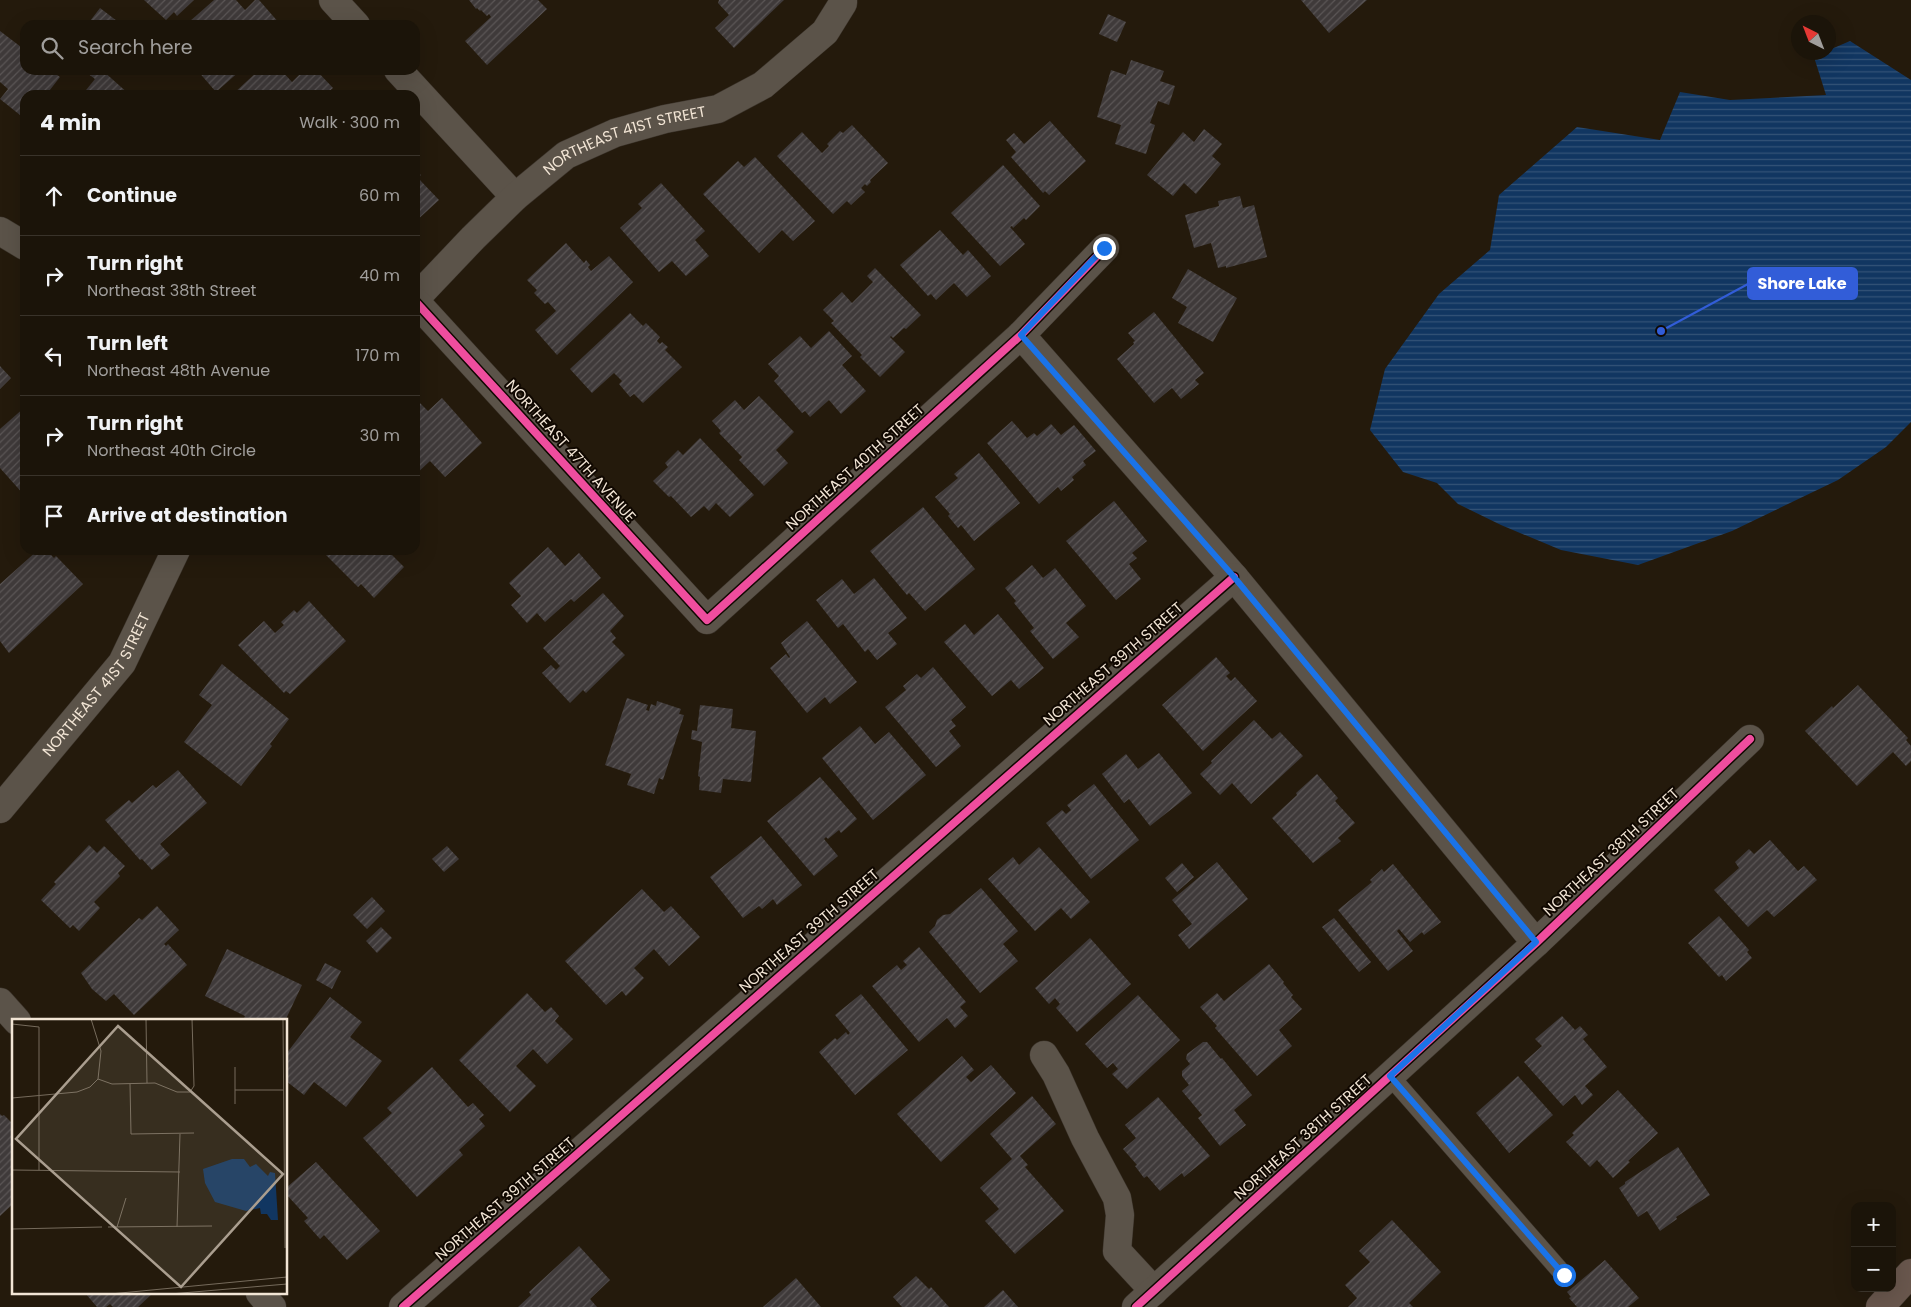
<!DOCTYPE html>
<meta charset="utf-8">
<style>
body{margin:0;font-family:Poppins,sans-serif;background:#282117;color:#f1f3f6}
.controls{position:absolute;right:15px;bottom:15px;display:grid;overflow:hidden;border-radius:10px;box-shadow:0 5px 20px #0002}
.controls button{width:45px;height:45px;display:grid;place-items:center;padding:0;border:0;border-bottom:1px solid #39332a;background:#1b1409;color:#f1f3f6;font:25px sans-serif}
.compass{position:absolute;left:1791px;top:15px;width:45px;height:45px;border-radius:50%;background:#1b1409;box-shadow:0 5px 20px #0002;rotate:318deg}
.stop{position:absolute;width:15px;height:15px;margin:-11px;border:4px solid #1a73e8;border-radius:50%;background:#fff}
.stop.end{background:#1a73e8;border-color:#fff;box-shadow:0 1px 5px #0008}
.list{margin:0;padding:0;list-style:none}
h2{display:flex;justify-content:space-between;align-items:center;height:65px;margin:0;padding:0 20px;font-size:21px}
h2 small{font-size:16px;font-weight:400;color:#a09e9c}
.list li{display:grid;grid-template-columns:32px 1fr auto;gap:15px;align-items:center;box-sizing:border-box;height:80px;padding:0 20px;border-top:1px solid #39332a}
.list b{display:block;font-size:19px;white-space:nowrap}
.list p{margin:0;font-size:16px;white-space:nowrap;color:#a09e9c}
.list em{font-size:16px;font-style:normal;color:#a09e9c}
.icon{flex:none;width:28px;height:28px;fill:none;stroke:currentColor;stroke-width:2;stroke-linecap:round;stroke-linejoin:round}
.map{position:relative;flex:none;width:1911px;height:1307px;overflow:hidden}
.search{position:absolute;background:#1b1409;box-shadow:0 5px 20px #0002;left:20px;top:20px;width:400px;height:55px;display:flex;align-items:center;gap:12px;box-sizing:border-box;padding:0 18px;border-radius:15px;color:#a09e9c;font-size:19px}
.panel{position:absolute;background:#1b1409;box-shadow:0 5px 20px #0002;left:20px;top:90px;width:400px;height:465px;border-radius:15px}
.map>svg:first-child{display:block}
.water{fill:url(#water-rules)}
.building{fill:url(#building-hatch)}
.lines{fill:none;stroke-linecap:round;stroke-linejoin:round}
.lane-casing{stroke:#3b332a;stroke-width:19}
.street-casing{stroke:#3b332a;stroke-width:29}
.highway-casing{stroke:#3b332a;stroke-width:29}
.lane{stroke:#5b5349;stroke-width:18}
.street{stroke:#5b5349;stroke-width:28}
.highway{stroke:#69574d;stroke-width:28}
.cycleway-casing{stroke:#100801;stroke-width:11}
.cycleway{stroke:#ef4d9e;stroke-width:8}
.route{stroke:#1a73e8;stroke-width:6}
.labels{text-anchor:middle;stroke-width:4;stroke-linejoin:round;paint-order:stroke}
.street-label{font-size:15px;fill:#f2e5d5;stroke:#100801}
.inset-road{fill:none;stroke:#766b5c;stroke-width:1}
.view{fill:#aa9e8f;fill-opacity:0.15;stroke:#aa9e8f;stroke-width:2.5}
.inset-edge{fill:none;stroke:#f2e5d5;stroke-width:2.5}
.leader{fill:none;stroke:#325dd8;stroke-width:2}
.callout-dot{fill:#325dd8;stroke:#100801;stroke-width:2}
.callout{fill:#325dd8;stroke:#325dd8;stroke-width:2}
.callout-label{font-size:16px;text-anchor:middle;font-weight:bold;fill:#fff}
</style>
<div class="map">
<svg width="1911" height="1307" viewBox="0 0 1911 1307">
<defs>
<pattern id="water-rules" width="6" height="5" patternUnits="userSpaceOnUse" patternTransform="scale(1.25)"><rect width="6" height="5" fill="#113661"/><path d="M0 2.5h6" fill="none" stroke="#345377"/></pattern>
<pattern id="building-hatch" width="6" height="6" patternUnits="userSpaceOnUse" patternTransform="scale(1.25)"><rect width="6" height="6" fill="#3f3a3a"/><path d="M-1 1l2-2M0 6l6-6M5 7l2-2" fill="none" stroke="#5b5656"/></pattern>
</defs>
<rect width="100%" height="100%" fill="#241a0c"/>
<!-- water -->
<path class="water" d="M1850 41 1911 80V422L1886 447 1838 480 1732 531 1638 565 1561 550 1501 525 1458 504 1437 483 1403 472 1370 430 1385 369 1439 294 1490 250 1499 195 1577 127 1660 140 1680 92 1730 100 1826 95 1814 57 1823 53 1828 52 1829 50Z"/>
<!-- building -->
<path class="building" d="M144 0H194L177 16 174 12 166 20Z
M214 0H236L245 10 255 0H259L280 24 191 25 189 22Z
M469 0H538L547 9 487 65 465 41 491 17 489 14 487 16 481 10 480 11 477 8 476 9Z
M719 0H784L734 48 715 28 729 15 718 3Z
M1301 0H1367L1329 33Z
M100 8 117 21 113 25H87Z
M1108 14 1126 22 1117 42 1099 34Z
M0 31 25 50V70H50L60 77 46 95H25V119L0 99 8 89 0 82Z
M1131 60 1164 71 1160 81 1175 86 1169 105 1158 101 1150 123 1155 125 1146 154 1115 144 1121 125 1097 117 1111 70 1126 75Z
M83 70H102L130 95H82L95 79Z
M197 70H241L216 92Z
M259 70H281L292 82 304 70H316L333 88 325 95H232Z
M1050 121 1086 161 1049 195 1045 191 1043 193 1011 157 1016 152 1006 140 1014 133 1024 144Z
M852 125 888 163 870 180 871 182 867 186 865 184 861 188 865 192 851 205 847 201 833 214 777 156 802 132 822 153 829 146 827 144 840 131 843 133Z
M1204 129 1222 144 1212 156 1221 164 1196 194 1184 183 1173 196 1147 175 1183 132 1194 142Z
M755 157 815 221 793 241 782 230 759 253 703 194 738 161 744 167Z
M1003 165 1040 206 1026 220 1024 218 1013 228 1012 226 1010 227 1025 244 1000 266 951 213Z
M415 169 421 175 418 178 439 200 415 222Z
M661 183 705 231 695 240 709 256 686 276 672 261 659 272 620 228 642 208 638 204Z
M1240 196 1243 208 1254 205 1267 257 1226 268V266L1218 268 1211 243 1194 248 1185 215 1219 206 1218 201Z
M940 230 963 255 968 250 991 276 967 297 954 283 936 300 931 294 928 296 900 265Z
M566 243 584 263 586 260 590 265 588 267 591 271 609 256 633 282 557 355 535 330 556 311 548 302 545 304 534 293 537 290 527 280Z
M875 268 921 315 906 329 904 328 893 338 891 336 890 337 905 352 880 377 860 357 862 355 831 323 834 321 823 310 842 292 852 303 873 282 867 276Z
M1188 269 1237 298 1213 342 1178 323 1187 307 1172 298Z
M1154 312 1204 373 1195 380 1199 384 1181 399 1172 388 1154 403 1117 359 1134 344 1133 342 1135 341 1128 333Z
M630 313 643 326 646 323 660 337 657 341 660 344 662 342 668 347 665 350 682 367 643 403 634 394 630 397 619 384 622 381 614 373 592 393 570 369Z
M829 331 852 356 842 365 866 391 841 414 829 400 810 417 805 411 802 413 774 381 779 376 768 364 800 336 811 348Z
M0 366 11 378 0 389Z
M759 396 794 432 776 450 788 463 764 486 739 460 742 457 719 433 721 431 712 421 735 400 744 410Z
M442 398 482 443 445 477 430 461 415 475V422L417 420 415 418V406L419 402 428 411Z
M25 407V496L0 468V429Z
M1012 421 1027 438 1034 433 1037 436 1051 424 1061 435 1074 425 1096 451 1083 461 1086 465 1072 477 1074 480 1061 491 1058 487 1039 504 987 443Z
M700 438 754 495 730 517 716 503 709 511 704 506 691 517 671 496 669 497 653 481 668 467 665 463 678 450 683 455Z
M979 453 1020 503 974 541 961 525 958 528 948 516 950 514 935 497 958 478 954 474Z
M1114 501 1147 541 1132 553 1137 558 1129 564 1141 579 1116 600 1066 541Z
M923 507 975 569 925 611 909 593 907 595 870 551Z
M548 547 565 566 579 553 601 578 574 602 571 599 545 622 537 613 527 623 511 605 521 596 509 583Z
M38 550H46L54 558 56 556 83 584 9 653 0 641V584Z
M321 550H387L404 567 374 598 361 584 358 587Z
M1032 565 1043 578 1055 568 1086 606 1066 623 1079 637 1053 659 1030 631 1034 628 1014 603 1016 601 1005 588Z
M874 578 907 618 888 633 897 644 877 660 868 649 865 652 843 624 838 628 816 600 842 579 854 594Z
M603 593 624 616 610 631 616 638 612 642 625 655 586 693 583 690 570 703 542 673 551 665 556 670 560 666 543 648Z
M309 601 346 641 290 694 286 691 284 693 238 645 264 621 275 633 284 625 281 622 294 610 297 613Z
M998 614 1044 668 1019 689 1011 680 992 696 944 642 965 624 974 635Z
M807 621 857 682 830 704 825 697 807 713 770 668 786 654 789 658 790 657 781 643Z
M1216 657 1230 673 1226 676 1231 681 1235 677 1257 701 1203 751 1162 705Z
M222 664 289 719 270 744 272 746 241 786 184 742 212 705 199 695Z
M933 667 966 707 951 720 956 726 949 731 961 746 936 767 885 707 906 690 903 686 917 674 921 678Z
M1858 685 1908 738 1906 740 1911 746V761L1906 766 1893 752 1857 786 1805 731 1832 706 1833 708Z
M627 698 648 705 646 710 649 711 651 704 656 706 657 701 681 709 679 714 684 715 663 780 659 778 654 794 627 785 631 774 605 765Z
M700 705 733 709 731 728 756 731 751 782 723 779 721 793 699 790 700 777 698 776 702 742 691 739 692 730 697 731Z
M1254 720 1272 739 1280 732 1303 756 1251 804 1232 783 1220 795 1200 774 1212 763 1211 761Z
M860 726 875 744 889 732 926 775 873 820 822 758Z
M1159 753 1192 793 1150 826 1129 799 1124 803 1102 774 1126 754 1138 769Z
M178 770 207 803 160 844 170 855 152 870 142 859 140 860 105 820 129 800 132 803 153 785 156 788Z
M1317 774 1338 798 1335 801 1355 823 1338 838 1341 841 1313 863 1272 818 1297 795 1296 793Z
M820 777 857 819 841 833 839 830 828 839 826 837 824 839 838 856 814 876 767 821Z
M1094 784 1139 840 1091 879 1046 823 1062 810 1066 814 1071 810 1067 805Z
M761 836 802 885 777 905 773 899 762 909 759 906 743 918 710 877Z
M1770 840 1798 871 1804 866 1817 880 1774 917 1767 910 1748 927 1714 890 1739 868 1735 862 1749 849 1754 854Z
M89 845 97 853 104 846 125 866 118 873 120 876 94 902 100 908 79 931 73 925 70 928 41 900 56 884 54 882Z
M447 846 459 859 444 872 432 859Z
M1039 847 1090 902 1071 919 1061 908 1035 931 988 879 1013 857 1019 865Z
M1217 862 1248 899 1189 949 1178 935 1192 924 1172 900Z
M1182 863 1194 877 1177 892 1165 878Z
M1393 864 1441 922 1424 935 1422 932 1410 942 1399 929 1397 931 1413 951 1388 971 1338 910 1372 882 1370 880 1382 869 1384 872Z
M981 888 1018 931 1003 944 1018 961 980 993 929 932 935 926 937 920 943 915 950 914Z
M642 889 664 912 671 906 700 937 669 966 654 949 634 968 644 978 626 996 622 991 606 1005 565 961Z
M372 897 385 911 367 929 353 915Z
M157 906 179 930 164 944 166 946 168 944 187 965 134 1015 114 994 106 1001 92 989 81 973 139 918 142 920Z
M1719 916 1749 950 1747 952 1752 958 1726 981 1722 975 1719 977 1688 943Z
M1334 918 1371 962 1359 972 1322 927Z
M381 927 392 938 377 953 366 941Z
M1090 938 1131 984 1077 1032 1056 1008 1060 1004 1055 998 1049 1004 1035 988Z
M919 947 966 1002 960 1007 968 1016 955 1028 947 1018 919 1042 872 986 897 965 901 970 907 965 903 961Z
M227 949 302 985 285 1021H243L245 1016 205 996Z
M325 963 341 971 332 989 316 980Z
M1269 964 1284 982 1283 983 1293 995 1291 997 1302 1009 1279 1030 1292 1046 1257 1076 1215 1028 1217 1026 1200 1007 1217 993 1224 1001Z
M527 993 545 1012 551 1007 559 1016 555 1021 573 1039 547 1064 533 1049 516 1066 536 1086 510 1112 459 1060Z
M861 994 908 1050 855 1095 819 1052 835 1038 837 1040 846 1032 848 1035 850 1033 835 1015Z
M1138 995 1180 1040 1127 1089 1112 1074 1118 1069 1113 1063 1107 1068 1085 1044Z
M330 997 362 1022 350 1037 382 1061 346 1107 314 1082 304 1095 286 1081V1054Z
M1562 1016 1575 1030 1580 1026 1588 1035 1583 1039 1607 1067 1585 1086 1593 1095 1582 1105 1575 1095 1563 1106 1524 1062 1542 1046 1535 1039Z
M1203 1042H1207L1221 1059 1222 1058 1252 1095 1234 1110 1246 1125 1220 1146 1198 1118 1202 1115 1182 1091 1189 1085 1182 1076V1071L1190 1064 1186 1059 1187 1054Z
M962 1056 974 1070 966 1077 971 1082 991 1065 1016 1093 941 1162 897 1114Z
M432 1067 468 1107 473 1103 484 1115 479 1119 485 1126 459 1150 463 1155 417 1197 363 1138 392 1113 387 1108Z
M1518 1076 1553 1115 1509 1153 1476 1113Z
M1618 1090 1658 1133 1628 1161 1630 1162 1613 1178 1597 1160 1590 1167 1566 1142 1574 1135 1572 1133Z
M1032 1096 1056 1124 1020 1156 1028 1165 1025 1167 1064 1211 1015 1254 985 1221 999 1209 980 1188 1012 1159 990 1134Z
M1158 1097 1210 1156 1184 1177 1182 1173 1160 1191 1147 1176 1144 1178 1135 1166 1137 1165 1123 1149 1136 1138 1125 1125Z
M0 1114 2 1116 4 1115 14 1125V1203L0 1216Z
M1678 1147 1710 1195 1676 1217 1677 1219 1660 1231 1647 1211 1638 1217 1619 1188 1625 1184V1182Z
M316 1162 380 1231 347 1260 324 1235 320 1239 304 1221 308 1218 286 1194V1188Z
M1392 1220 1441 1272 1409 1303 1413 1307H1348L1357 1298 1345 1285 1370 1262 1359 1251Z
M579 1246 610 1280 590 1299 597 1307H518L531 1295 529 1292Z
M1605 1260 1639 1298 1628 1307H1577L1569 1298 1571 1297 1567 1292Z
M916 1276 929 1289 931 1287 949 1307H902L893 1297Z
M796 1278 821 1307H763Z
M1003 1290 1018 1307H984Z
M85 1293H153L138 1307H113L110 1304 106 1307H97Z"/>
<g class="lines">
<!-- lane casing -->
<g class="lane-casing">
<path id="lane" d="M1390 1076 1564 1275"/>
</g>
<!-- street casing -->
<g class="street-casing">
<g id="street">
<path d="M333 0 356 25"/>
<path d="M398 70 515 197"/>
<path d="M0 231 25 246"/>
<path id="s1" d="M415 299 473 238 515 197 566 155 615 133 665 119 718 109 763 85 825 32 843 3V0"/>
<path d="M415 301 707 620 1021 335 1105 248"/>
<path d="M1021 335 1234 577 1536 943"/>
<path id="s2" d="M0 809 122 663 176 550"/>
<path d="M0 1002 17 1021"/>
<path d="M1044 1055 1056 1074 1085 1138 1117 1198 1120 1215 1117 1251 1154 1291"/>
<path d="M260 1293 272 1307"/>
<path d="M403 1307 1234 577"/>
<path d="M1136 1307 1536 943 1750 739"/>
</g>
</g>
<!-- highway casing -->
<g class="highway-casing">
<path id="highway" d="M1880 1307 1911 1273"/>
</g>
<!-- lane -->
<use href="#lane" class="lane"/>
<!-- street -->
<use href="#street" class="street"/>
<!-- highway -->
<use href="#highway" class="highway"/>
<!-- cycleway casing -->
<g class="cycleway-casing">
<path id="cycleway" d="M415 301 707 620 1021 335 1105 248
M403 1307 1234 577
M1136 1307 1536 943 1750 739"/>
</g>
<!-- cycleway -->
<use href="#cycleway" class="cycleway"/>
</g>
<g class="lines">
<!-- route -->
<path class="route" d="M1104 248 1021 335 1234 577 1536 942 1390 1076 1564 1275"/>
</g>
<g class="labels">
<!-- street labels -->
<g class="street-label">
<text dy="5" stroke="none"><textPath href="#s1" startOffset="269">NORTHEAST 41ST STREET</textPath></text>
<text transform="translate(571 451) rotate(48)" y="5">NORTHEAST 47TH AVENUE</text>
<text transform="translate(855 467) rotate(-42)" y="5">NORTHEAST 40TH STREET</text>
<text transform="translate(1113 664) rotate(-41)" y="5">NORTHEAST 39TH STREET</text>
<text dy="5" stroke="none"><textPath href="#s2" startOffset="158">NORTHEAST 41ST STREET</textPath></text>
<text transform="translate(1611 852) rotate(-43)" y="5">NORTHEAST 38TH STREET</text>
<text transform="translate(809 931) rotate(-41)" y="5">NORTHEAST 39TH STREET</text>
<text transform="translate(1303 1137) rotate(-42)" y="5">NORTHEAST 38TH STREET</text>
<text transform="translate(505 1199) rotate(-41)" y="5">NORTHEAST 39TH STREET</text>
</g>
</g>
<!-- overview -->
<g transform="translate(12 1019)">
<rect width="275" height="275" fill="#241a0c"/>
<path d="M220 140H232L238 148 244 145 256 157 258 153 263 154 266 201H259L255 195H249L248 189 234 192 203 183 193 164 191 150Z" fill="#113661"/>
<path class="inset-road" d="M79 0 89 32 86 60M134 0 135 64M271 0 273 229M0 5 27 8V151M223 48V85M118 65 119 115 182 114M223 71H272M0 79 65 73 78 68 86 60 100 65 143 64 165 73H178L182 67 180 0M0 151 168 153M96 208 200 207M105 208 114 179M165 208 168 115M0 210 90 208M98 275 275 258M158 275 275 265"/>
<path class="view" d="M106 7 271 155 169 268 4 120Z"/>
<rect width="275" height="275" class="inset-edge"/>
</g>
<!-- callouts -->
<path class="leader" d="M1661 331L1748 284"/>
<circle class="callout-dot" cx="1661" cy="331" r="5"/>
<rect class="callout" x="1748" y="268" width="109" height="31" rx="5"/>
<g class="callout-label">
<text x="1802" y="289">Shore Lake</text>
</g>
</svg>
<div class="controls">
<button>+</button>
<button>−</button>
</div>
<svg class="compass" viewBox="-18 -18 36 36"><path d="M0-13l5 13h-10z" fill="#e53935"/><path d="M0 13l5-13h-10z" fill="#a09e9c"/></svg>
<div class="stop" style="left:1564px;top:1275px"></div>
<div class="stop end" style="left:1104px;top:248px"></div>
<div class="search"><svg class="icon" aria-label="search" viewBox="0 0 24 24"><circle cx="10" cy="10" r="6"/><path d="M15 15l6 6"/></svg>Search here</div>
<section class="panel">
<h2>4 min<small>Walk · 300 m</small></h2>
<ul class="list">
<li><svg class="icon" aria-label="ahead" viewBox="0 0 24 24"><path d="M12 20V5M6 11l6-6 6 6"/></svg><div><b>Continue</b></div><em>60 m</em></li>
<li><svg class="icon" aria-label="right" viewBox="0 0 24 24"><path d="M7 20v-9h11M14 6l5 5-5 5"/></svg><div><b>Turn right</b><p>Northeast 38th Street</p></div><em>40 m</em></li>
<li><svg class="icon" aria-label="left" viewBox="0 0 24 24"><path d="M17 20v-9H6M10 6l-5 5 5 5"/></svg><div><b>Turn left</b><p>Northeast 48th Avenue</p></div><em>170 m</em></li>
<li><svg class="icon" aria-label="right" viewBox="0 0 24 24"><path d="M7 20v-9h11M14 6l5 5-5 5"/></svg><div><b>Turn right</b><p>Northeast 40th Circle</p></div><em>30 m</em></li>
<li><svg class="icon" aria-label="arrive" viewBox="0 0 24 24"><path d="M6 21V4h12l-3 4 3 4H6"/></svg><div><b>Arrive at destination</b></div></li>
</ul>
</section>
</div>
